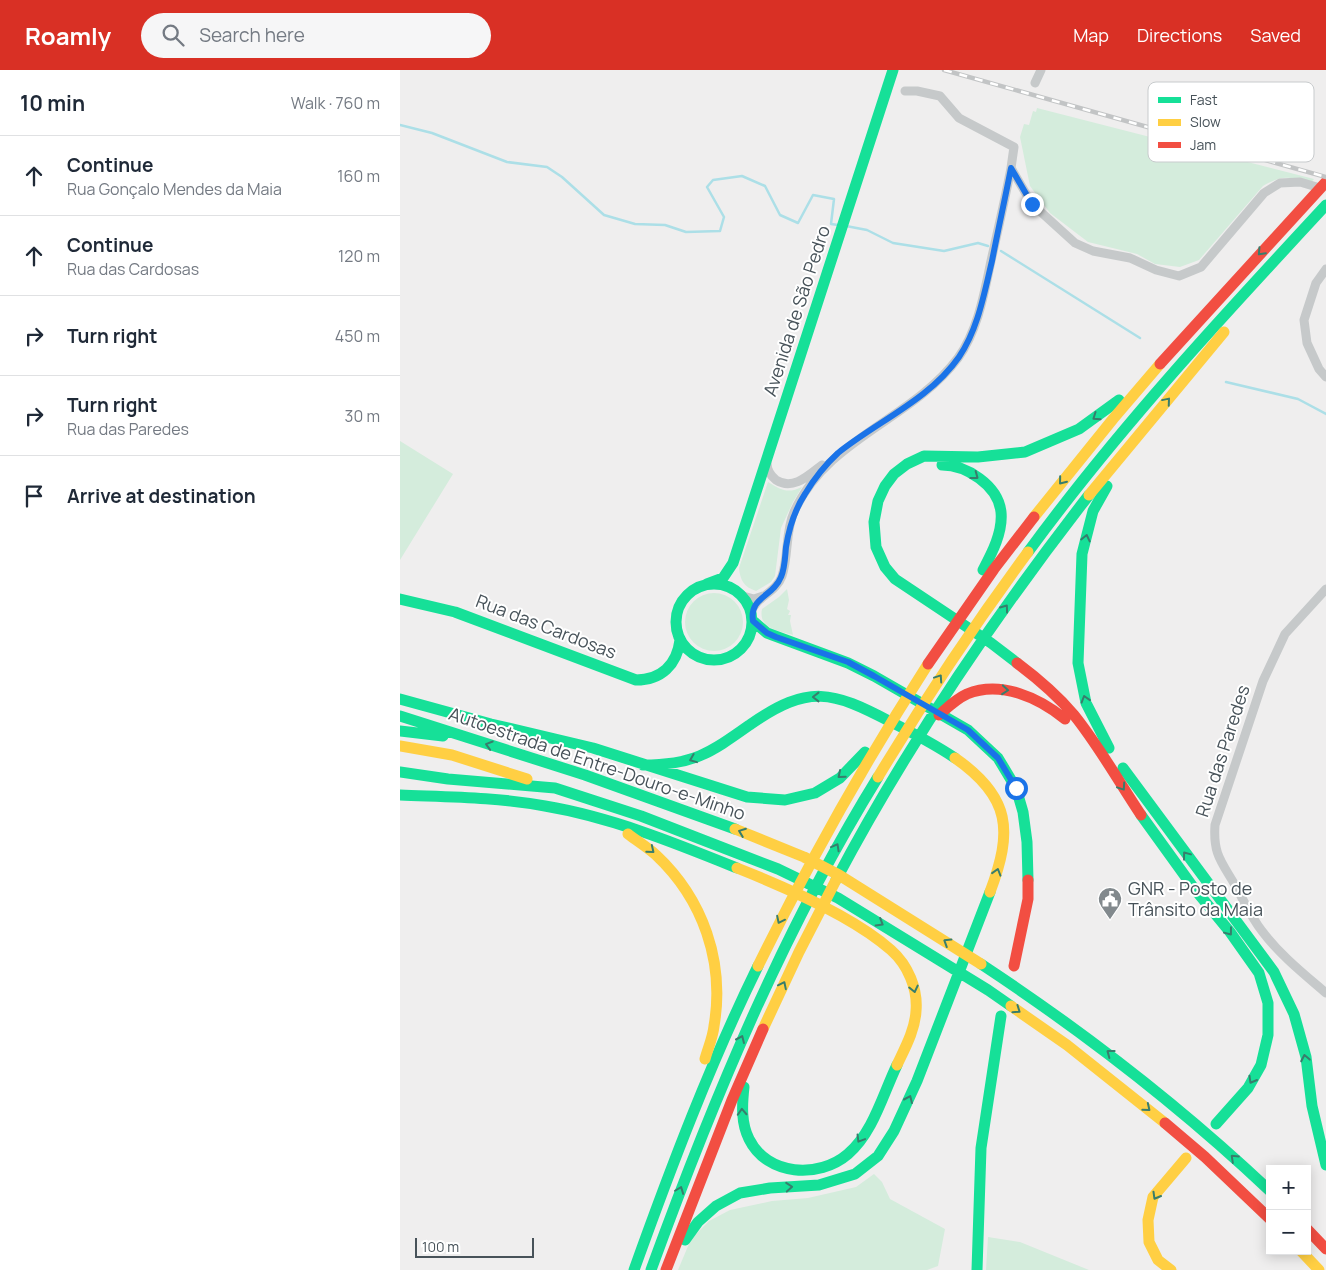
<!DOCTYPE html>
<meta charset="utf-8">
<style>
body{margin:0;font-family:Manrope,sans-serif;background:#f6f6f7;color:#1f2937}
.controls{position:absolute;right:15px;bottom:15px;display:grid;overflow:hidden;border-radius:0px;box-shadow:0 2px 12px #0003}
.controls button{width:45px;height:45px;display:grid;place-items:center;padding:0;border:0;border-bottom:1px solid #e0e1e3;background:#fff;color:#1f2937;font:25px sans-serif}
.scale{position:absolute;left:15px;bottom:12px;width:119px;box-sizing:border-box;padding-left:5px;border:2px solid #475259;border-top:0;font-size:14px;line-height:18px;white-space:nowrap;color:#475259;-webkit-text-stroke:4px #fff;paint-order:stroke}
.stop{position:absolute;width:15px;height:15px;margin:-11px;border:4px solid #1a73e8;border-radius:50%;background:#fff}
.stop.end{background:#1a73e8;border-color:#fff;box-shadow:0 1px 5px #0008}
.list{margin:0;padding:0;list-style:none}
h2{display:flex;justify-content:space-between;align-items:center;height:65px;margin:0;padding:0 20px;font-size:21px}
h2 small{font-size:16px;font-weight:400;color:#747a83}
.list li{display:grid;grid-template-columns:32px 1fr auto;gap:15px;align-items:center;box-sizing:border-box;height:80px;padding:0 20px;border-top:1px solid #e0e1e3}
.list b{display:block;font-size:19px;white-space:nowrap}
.list p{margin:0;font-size:16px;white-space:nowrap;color:#747a83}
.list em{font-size:16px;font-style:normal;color:#747a83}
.icon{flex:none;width:28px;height:28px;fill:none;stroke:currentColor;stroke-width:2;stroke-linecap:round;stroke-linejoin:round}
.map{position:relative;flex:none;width:926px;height:1200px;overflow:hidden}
header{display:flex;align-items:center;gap:30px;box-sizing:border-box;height:70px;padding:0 25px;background:#d93025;color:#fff}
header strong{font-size:24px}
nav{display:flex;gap:28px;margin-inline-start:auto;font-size:18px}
.search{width:350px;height:45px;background:#f6f6f7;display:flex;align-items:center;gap:12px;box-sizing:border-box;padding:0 18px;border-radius:28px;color:#747a83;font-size:19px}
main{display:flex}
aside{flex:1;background:#fff}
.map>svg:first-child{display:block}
.green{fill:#d4ecdc}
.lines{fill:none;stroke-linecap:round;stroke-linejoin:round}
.stream{stroke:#acdfe7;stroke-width:2.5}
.street{stroke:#c6c9ca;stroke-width:9}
.fast{stroke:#16e098;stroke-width:11}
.slow{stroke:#ffcf43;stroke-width:11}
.jam{stroke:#f24e42;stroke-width:11}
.rail-casing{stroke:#c2c4c5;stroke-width:4.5}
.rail{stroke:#fff;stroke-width:2.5;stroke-dasharray:8;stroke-linecap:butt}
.oneway{stroke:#387d6c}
.route{stroke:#1a73e8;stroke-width:6}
.labels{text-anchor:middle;stroke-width:4;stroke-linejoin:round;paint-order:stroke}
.street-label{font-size:18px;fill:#475259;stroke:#fff}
.poi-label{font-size:18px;fill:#475259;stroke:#fff;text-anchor:start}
.key{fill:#fff;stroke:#c8cbcd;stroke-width:1}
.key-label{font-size:14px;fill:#475259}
</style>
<header>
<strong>Roamly</strong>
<div class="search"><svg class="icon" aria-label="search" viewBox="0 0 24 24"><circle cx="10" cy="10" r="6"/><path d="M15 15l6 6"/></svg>Search here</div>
<nav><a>Map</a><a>Directions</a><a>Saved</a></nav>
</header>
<main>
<aside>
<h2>10 min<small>Walk · 760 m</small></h2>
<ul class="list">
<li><svg class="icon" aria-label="ahead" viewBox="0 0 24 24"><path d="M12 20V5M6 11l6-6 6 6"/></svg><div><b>Continue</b><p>Rua Gonçalo Mendes da Maia</p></div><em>160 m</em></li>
<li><svg class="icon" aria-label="ahead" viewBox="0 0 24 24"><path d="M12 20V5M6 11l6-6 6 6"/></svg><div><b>Continue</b><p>Rua das Cardosas</p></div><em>120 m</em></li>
<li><svg class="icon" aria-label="right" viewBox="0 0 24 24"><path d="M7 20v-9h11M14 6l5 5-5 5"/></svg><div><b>Turn right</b></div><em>450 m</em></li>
<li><svg class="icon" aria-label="right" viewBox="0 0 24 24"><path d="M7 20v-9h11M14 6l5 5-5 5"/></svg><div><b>Turn right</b><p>Rua das Paredes</p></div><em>30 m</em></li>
<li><svg class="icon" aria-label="arrive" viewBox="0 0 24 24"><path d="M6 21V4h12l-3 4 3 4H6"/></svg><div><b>Arrive at destination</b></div></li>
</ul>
</aside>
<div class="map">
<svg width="926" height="1200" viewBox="0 0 926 1200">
<rect width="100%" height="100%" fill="#efeeee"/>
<!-- green -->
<path class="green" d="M637 38 914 109 911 113C888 107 884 104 863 116L799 190 780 197 755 194 737 184 688 172 650 143 630 116 620 67 624 54 629 55 633 41 636 42Z
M0 371 53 404 0 490Z
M368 412C381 420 388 424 402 417L393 432 381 458 375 506 371 512 356 521C344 517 340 510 339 498Z
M387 519 389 530 387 539 390 541 388 545H391L390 551 393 565C378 561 358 558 362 539L379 527Z
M285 552a29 29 0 1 1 58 0a29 29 0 1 1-58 0Z
M474 1104 482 1112 490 1129 545 1159 538 1196 527 1200H278L291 1169 309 1151 330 1140 372 1131 408 1128 456 1117Z
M588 1167 620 1172 689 1200H586Z"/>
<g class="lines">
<!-- stream -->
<path class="stream" d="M0 55 32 63 107 92 147 97 162 107 204 145 235 154 265 155 286 162 320 161 324 147 307 117 313 110 342 106 365 116 380 145 398 153 413 125 434 129 431 154 438 155
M446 156 467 160 493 173 544 181 578 173 588 176
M601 181 740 268
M826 312 898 329 926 344"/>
<!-- street -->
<path class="street" d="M635 13 641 0
M611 98 632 134 675 173 693 181 730 188 756 200 779 206 801 197 864 123 880 113 900 112 920 118
M926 199 916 213 904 250 907 273 919 299 926 307
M367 393C367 400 371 406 376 410 393 421 409 405 422 395
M926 519 885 564 863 611 815 755C813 784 821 791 835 815 844 831 851 847 862 861 880 885 904 904 926 923
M343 526 354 529 363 526
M351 543C356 526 376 523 382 506 389 485 385 462 394 442 427 368 512 350 558 288 578 260 584 224 591 191 598 160 605 129 611 98L614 77 559 48 540 26 517 21H505"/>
<!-- fast -->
<path class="fast" d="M542 395C566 395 598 415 601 442 603 462 592 483 583 500
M707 416 693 441 682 484 678 593 686 633 709 678
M628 482C718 359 822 247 926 135
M276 552a38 38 0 1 1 76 0a38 38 0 1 1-76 0Z
M307 514 323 508 333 493 493 0
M0 529 55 542 236 610C261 610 277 595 280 570
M353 551 367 563 448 593 474 606 568 660 598 688 616 718 623 742 627 772 628 810
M617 593 591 573 495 509 485 497 476 477 474 452 478 431 485 416 494 404 507 394 524 386 578 387 625 382 679 359 719 330
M0 629 91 654 193 678 347 727 385 730 415 723 440 708 465 682
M0 646 185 705 335 759
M0 661 43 666
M243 695C294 695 310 683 351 654 409 614 432 621 491 652 513 663 534 674 555 688
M723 698 874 902 894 944 906 987 912 1036 926 1095
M0 702 48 709 155 718 241 746 378 799 438 828 588 920 611 936
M0 725C48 727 97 727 145 736 211 747 275 773 337 798
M741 745 793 817 830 862 859 903 868 933V965L861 995 848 1018 816 1054
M436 810C508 674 594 547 689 425
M581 894C684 962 780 1036 870 1121
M344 1017C342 1035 341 1053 349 1069 367 1106 419 1109 448 1084 473 1063 483 1024 497 995
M285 1170 298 1152 316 1136 340 1123 370 1118 419 1115 455 1104 478 1086 494 1061 517 1011 590 822
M234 1200C271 1097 310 994 358 896
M251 1200C313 1030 383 861 478 707
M577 1200 581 1078 601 946"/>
<!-- slow -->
<path class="slow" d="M689 425 824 262
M634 447 713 349 760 294
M0 676 52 685 127 709
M555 688C611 727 613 761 590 822
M478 707C525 629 574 555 628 482
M335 759 404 787 439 805 581 894
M228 764C237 771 247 777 256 785 303 829 325 892 314 956 313 967 308 978 305 989
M337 798C385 817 453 846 491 880 508 895 518 919 516 941 515 960 505 978 497 995
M358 896C409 792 465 692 528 594
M611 936 667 975 765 1053
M363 959 399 882 436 810
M901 1181 919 1200
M771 1200 758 1190 749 1172 748 1150 753 1127 786 1088"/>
<!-- jam -->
<path class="jam" d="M760 294 926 112
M617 593C637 608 658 626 674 645 699 676 719 712 741 745
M528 594 594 499 634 447
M539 645C548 637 556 629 567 624 601 610 639 628 665 649
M614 896 628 829V810
M765 1053 805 1087 870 1149
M907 1159 926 1179
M266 1200 332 1030 363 959"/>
<!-- rail casing -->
<g class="rail-casing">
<path id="rail" d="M544 0 926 107"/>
</g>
<!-- rail -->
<use href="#rail" class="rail"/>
</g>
<!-- one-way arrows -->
<defs><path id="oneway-chevron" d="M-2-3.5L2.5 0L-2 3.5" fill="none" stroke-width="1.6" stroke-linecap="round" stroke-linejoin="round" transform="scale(1.25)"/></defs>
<g class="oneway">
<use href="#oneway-chevron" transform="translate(861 182) rotate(133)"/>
<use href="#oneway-chevron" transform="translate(767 331) rotate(-50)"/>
<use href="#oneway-chevron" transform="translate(696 347) rotate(145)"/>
<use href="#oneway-chevron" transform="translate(575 406) rotate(37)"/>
<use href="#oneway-chevron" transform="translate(662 411) rotate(129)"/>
<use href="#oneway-chevron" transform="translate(686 468) rotate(-77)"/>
<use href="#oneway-chevron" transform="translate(605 538) rotate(-54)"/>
<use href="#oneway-chevron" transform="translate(539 608) rotate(-56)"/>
<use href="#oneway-chevron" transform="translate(605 620) rotate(5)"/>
<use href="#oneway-chevron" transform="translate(416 627) rotate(180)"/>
<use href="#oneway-chevron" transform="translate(685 629) rotate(-107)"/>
<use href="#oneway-chevron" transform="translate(89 675) rotate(-163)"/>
<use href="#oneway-chevron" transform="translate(293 689) rotate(158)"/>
<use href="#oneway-chevron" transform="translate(441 705) rotate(140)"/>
<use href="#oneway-chevron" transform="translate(722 717) rotate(56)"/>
<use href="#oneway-chevron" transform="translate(342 762) rotate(-159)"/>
<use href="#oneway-chevron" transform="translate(436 777) rotate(-61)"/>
<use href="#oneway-chevron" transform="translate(251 780) rotate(39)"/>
<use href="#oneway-chevron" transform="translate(786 785) rotate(-127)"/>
<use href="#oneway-chevron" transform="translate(597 802) rotate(-73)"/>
<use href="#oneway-chevron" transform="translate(380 850) rotate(116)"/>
<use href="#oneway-chevron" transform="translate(480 853) rotate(31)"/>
<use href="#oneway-chevron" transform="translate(829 862) rotate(53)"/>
<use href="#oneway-chevron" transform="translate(547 872) rotate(-148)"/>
<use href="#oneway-chevron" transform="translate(383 915) rotate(-64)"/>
<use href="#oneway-chevron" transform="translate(514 919) rotate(77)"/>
<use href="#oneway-chevron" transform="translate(617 940) rotate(35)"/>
<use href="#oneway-chevron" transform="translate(341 969) rotate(-66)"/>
<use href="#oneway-chevron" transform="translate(710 983) rotate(-143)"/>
<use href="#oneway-chevron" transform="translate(905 988) rotate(-101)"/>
<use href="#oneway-chevron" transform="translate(852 1010) rotate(120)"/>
<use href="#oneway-chevron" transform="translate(509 1029) rotate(-66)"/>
<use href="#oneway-chevron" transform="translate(747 1038) rotate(39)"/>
<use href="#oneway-chevron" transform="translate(342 1042) rotate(-93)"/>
<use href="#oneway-chevron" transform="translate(460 1069) rotate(121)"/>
<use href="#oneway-chevron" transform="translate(834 1088) rotate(-137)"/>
<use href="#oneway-chevron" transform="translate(389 1117) rotate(-4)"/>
<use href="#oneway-chevron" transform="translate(280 1120) rotate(-69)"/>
<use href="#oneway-chevron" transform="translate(756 1126) rotate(120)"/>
</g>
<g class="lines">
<!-- route -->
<path class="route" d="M616 718 598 688 568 660 474 606 448 592 376 567 367 563 353 551C349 527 373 527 381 507 385 498 385 487 386 477 389 458 394 441 405 424 414 409 425 395 438 383 478 351 529 330 559 287 578 259 584 224 592 191 598 160 605 129 611 98L632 134"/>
</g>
<!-- icons -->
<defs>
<g id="civic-pin" transform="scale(1.25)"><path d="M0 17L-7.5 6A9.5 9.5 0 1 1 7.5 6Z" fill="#82898d" stroke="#fff"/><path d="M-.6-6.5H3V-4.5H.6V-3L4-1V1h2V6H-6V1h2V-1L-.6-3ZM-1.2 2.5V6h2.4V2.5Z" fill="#fff"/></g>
</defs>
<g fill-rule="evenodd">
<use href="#civic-pin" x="710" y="829"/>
</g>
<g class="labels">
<!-- street labels -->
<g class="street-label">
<text transform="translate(397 241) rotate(-72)" y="6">Avenida de São Pedro</text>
<text transform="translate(146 557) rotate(21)" y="6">Rua das Cardosas</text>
<text transform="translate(823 681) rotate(-72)" y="6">Rua das Paredes</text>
<text transform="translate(197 694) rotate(19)" y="6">Autoestrada de Entre-Douro-e-Minho</text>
</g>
<!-- poi labels -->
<g class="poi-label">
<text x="728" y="825">GNR - Posto de<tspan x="728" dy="21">Trânsito da Maia</tspan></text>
</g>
</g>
<!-- legend -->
<rect x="748" y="12" width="166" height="80" rx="8" class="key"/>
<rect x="758" y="27" width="23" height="6" fill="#16e098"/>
<rect x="758" y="49" width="23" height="7" fill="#ffcf43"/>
<rect x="758" y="72" width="23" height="6" fill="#f24e42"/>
<g class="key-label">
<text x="790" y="35">Fast</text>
<text x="790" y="57">Slow</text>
<text x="790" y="80">Jam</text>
</g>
</svg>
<div class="controls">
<button>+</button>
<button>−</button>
</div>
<div class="scale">100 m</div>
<div class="stop" style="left:616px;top:718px"></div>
<div class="stop end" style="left:632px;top:134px"></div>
</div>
</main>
